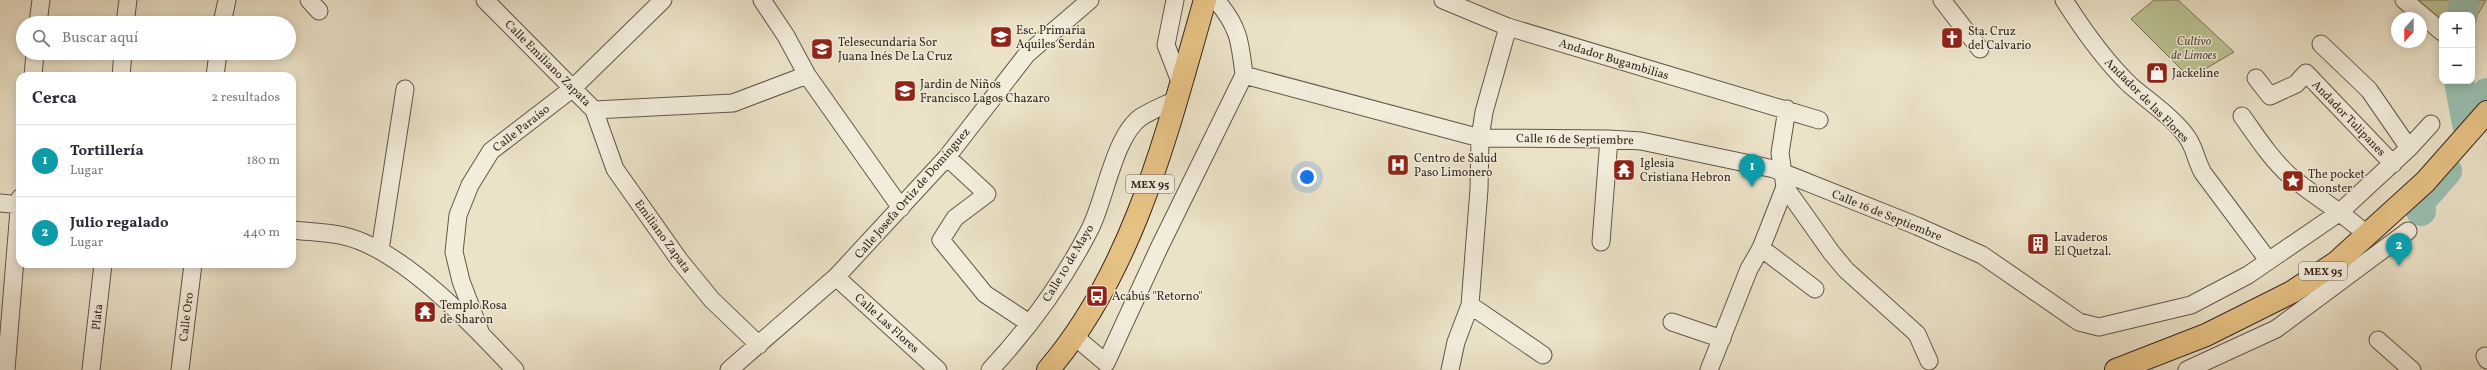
<!DOCTYPE html>
<html lang="es">
<meta charset="utf-8">
<style>
body{margin:0;font-family:Vollkorn,serif;background:#f7f7f7;color:#2b2b33}
.controls{position:absolute;right:12px;top:12px;display:grid;overflow:hidden;border-radius:8px;box-shadow:0 2px 10px #0003}
.controls button{width:36px;height:36px;display:grid;place-items:center;padding:0;border:0;border-bottom:1px solid #e1e1e2;background:#fff;color:#2b2b33;font:20px sans-serif}
.compass{position:absolute;left:2391px;top:12px;width:36px;height:36px;border-radius:50%;background:#fff;box-shadow:0 2px 10px #0003;rotate:201deg}
.you{position:absolute;left:1307px;top:177px;width:14px;height:14px;margin:-10px;border:3px solid #fff;border-radius:50%;background:#1a73e8;box-shadow:0 0 0 6px #1a73e833}
.badge{display:grid;place-items:center;width:26px;height:26px;border-radius:50%;background:#0b8043;color:#fff;font-size:13px;font-weight:700}
.pin{position:absolute;translate:-50% -33px;filter:drop-shadow(0 1px 2px #0008)}
.pin::after{content:'';position:absolute;top:21px;width:14px;height:12px;background:inherit;clip-path:polygon(0 0,100% 0,50% 100%)}
.list{margin:0;padding:0;list-style:none}
h2{display:flex;justify-content:space-between;align-items:center;height:52px;margin:0;padding:0 16px;font-size:17px}
h2 small{font-size:13px;font-weight:400;color:#7c7c81}
.list li{display:grid;grid-template-columns:26px 1fr auto;gap:12px;align-items:center;box-sizing:border-box;height:72px;padding:0 16px;border-top:1px solid #e1e1e2}
.list b{display:block;font-size:15px;white-space:nowrap}
.list p{margin:0;font-size:13px;white-space:nowrap;color:#7c7c81}
.list em{font-size:13px;font-style:normal;color:#7c7c81}
.icon{flex:none;width:22px;height:22px;fill:none;stroke:currentColor;stroke-width:2;stroke-linecap:round;stroke-linejoin:round}
.map{position:relative;flex:none;width:2487px;height:370px;overflow:hidden}
.search{position:absolute;background:#fff;box-shadow:0 2px 10px #0003;left:16px;top:16px;width:280px;height:44px;display:flex;align-items:center;gap:10px;box-sizing:border-box;padding:0 14px;border-radius:22px;color:#7c7c81;font-size:15px}
.panel{position:absolute;background:#fff;box-shadow:0 2px 10px #0003;left:16px;top:72px;width:280px;height:196px;border-radius:12px}
.map>svg:first-child{display:block}
.green{fill:#bcc292;stroke:#787458}
.lines{fill:none;stroke-linecap:round;stroke-linejoin:round}
.river{stroke:#99bfb0;stroke-width:30}
.street-casing{stroke:#625649;stroke-width:19}
.highway-casing{stroke:#35271f;stroke-width:24}
.street{stroke:#f2ecdb;stroke-width:17}
.highway{stroke:#e6c184;stroke-width:22}
.labels{text-anchor:middle;stroke-width:3;stroke-linejoin:round;paint-order:stroke}
.shield{fill:#f2ecdb;stroke:#6e6257;stroke-width:1}
.shield-label{font-size:11px;font-weight:bold;fill:#35271f}
.poi-label{font-size:12px;fill:#35271f;stroke:#f2ecdb;text-anchor:start}
.park-label{font-size:12px;font-style:italic;fill:#574e3c;stroke:#f2ecdb}
.street-label{font-size:12px;fill:#35271f;stroke:#f2ecdb}
</style>
<div class="map">
<svg width="2487" height="370" viewBox="0 0 2487 370">
<rect width="100%" height="100%" fill="#ebe2c8"/>
<filter id="stains"><feTurbulence type="fractalNoise" baseFrequency=".005" numOctaves="4"/><feColorMatrix values="0 0 0 0 .2 0 0 0 0 .09 0 0 0 0 .02 0 0 0 .5 -.17"/></filter>
<radialGradient id="worn" r=".72"><stop offset=".6" stop-color="#630" stop-opacity="0"/><stop offset="1" stop-color="#630" stop-opacity=".3"/></radialGradient>
<!-- green -->
<path class="green" d="M2154 0H2178L2234 52 2190 78 2131 19Z
M2410 0H2486L2472 25V15H2442V29Z"/>
<g class="lines">
<!-- river -->
<path class="river" d="M2463 15 2464 0
M2459 81 2467 124
M2467 124 2487 93
M2421 211 2418 204 2447 171"/>
<!-- street casing -->
<g class="street-casing">
<path id="street" d="M309 0 319 11
M485 0 594 110 615 169 680 261 712 300 759 345
M762 0 786 36 807 75 901 208
M1175 0 1166 45 1181 84
M1216 0C1239 27 1240 41 1244 75
M1443 0 1508 27 1819 120
M1942 0 1980 49
M2064 0C2083 30 2104 60 2130 85 2147 100 2174 118 2187 137 2195 148 2196 161 2203 173L2268 260
M2404 0 2442 32
M38 23 41 0
M125 23 128 0
M222 23 227 0
M2321 44 2369 90 2409 148
M1244 75 1480 138 1609 139 1641 141 1774 169 1917 226 1982 255 2079 322 2099 327 2191 305 2248 275 2340 212 2409 148 2431 124
M33 76 35 53
M121 76 123 53
M215 76 218 53
M2256 78 2270 96 2296 84 2306 73 2393 164
M594 110 733 103 807 75
M2242 116C2257 137 2271 159 2290 176 2315 197 2344 213 2368 236
M947 157 987 194 955 218 941 240 985 294 1029 323
M1785 187 1831 252 1846 270 1917 334 1929 361
M0 203 20 205
M292 230C309 232 327 232 344 236 402 249 475 327 515 370
M1601 242 1609 139
M1761 248 1815 289
M380 250 405 89
M836 277 938 370
M1470 305 1543 355
M1672 322 1722 339
M481 334 461 281 454 252 458 215 470 185 491 151 573 88 663 0
M1074 336 1106 363 1159 248 1244 75
M2378 340 2412 370
M2485 356 2487 360
M6 370 20 198
M91 370 103 264
M180 370 193 264
M729 370 836 277 947 157 1027 54 1090 0
M990 370C1029 328 1064 280 1090 229 1105 200 1114 136 1141 117 1152 110 1165 105 1177 99
M1450 370 1456 342 1470 305 1479 189 1480 138 1484 112 1508 27
M1709 370 1749 269 1761 248 1785 187 1780 153 1787 109
M2187 370 2276 329 2408 231"/>
</g>
<!-- highway casing -->
<g class="highway-casing">
<path id="highway" d="M1048 370C1135 269 1169 125 1205 0
M2116 370 2206 335 2292 292 2337 262 2425 182 2487 112"/>
</g>
<!-- street -->
<use href="#street" class="street"/>
<!-- highway -->
<use href="#highway" class="highway"/>
</g>
<!-- icons -->
<defs>
<g id="school-square" transform="scale(1.15)"><rect x="-9" y="-9" width="18" height="18" rx="4" fill="#8f2418" stroke="#f2ecdb"/><path d="M0-5L7-2L0 1L-7-2ZM-4 1L0 2.5L4 1V4Q0 6-4 4Z" fill="#fff"/></g>
<g id="church-square" transform="scale(1.15)"><rect x="-9" y="-9" width="18" height="18" rx="4" fill="#8f2418" stroke="#f2ecdb"/><path d="M-1.2-6h2.4v3.5h3.3v2.4h-3.3V6h-2.4V-.1h-3.3v-2.4h3.3Z" fill="#fff"/></g>
<g id="shop-square" transform="scale(1.15)"><rect x="-9" y="-9" width="18" height="18" rx="4" fill="#8f2418" stroke="#f2ecdb"/><path d="M-5-2.5h2.3a2.7 3.5 0 0 1 5.4 0H5L5.5 6h-11ZM-1.5-2.5h3a1.5 2.3 0 0 0-3 0Z" fill="#fff"/></g>
<g id="hospital-square" transform="scale(1.15)"><rect x="-9" y="-9" width="18" height="18" rx="4" fill="#8f2418" stroke="#f2ecdb"/><path d="M-5-5h3v3.5h4V-5h3V5h-3V1.5h-4V5h-3Z" fill="#fff"/></g>
<g id="temple-square" transform="scale(1.15)"><rect x="-9" y="-9" width="18" height="18" rx="4" fill="#8f2418" stroke="#f2ecdb"/><path d="M0-6L5-2H3V0L6.5 2.5H4V6H1.5V3h-3V6H-4V2.5H-6.5L-3 0V-2H-5Z" fill="#fff"/></g>
<g id="sight-square" transform="scale(1.15)"><rect x="-9" y="-9" width="18" height="18" rx="4" fill="#8f2418" stroke="#f2ecdb"/><path d="M0-6L1.8-2.2L6-1.7L2.9 1.2L3.7 5.4L0 3.3L-3.7 5.4L-2.9 1.2L-6-1.7L-1.8-2.2Z" fill="#fff"/></g>
<g id="building-square" transform="scale(1.15)"><rect x="-9" y="-9" width="18" height="18" rx="4" fill="#8f2418" stroke="#f2ecdb"/><path d="M-4-6H4V6H1V3H-1V6H-4ZM-2.5-4.3h1.7v1.8h-1.7ZM.8-4.3h1.7v1.8H.8ZM-2.5-1h1.7V.8h-1.7ZM.8-1h1.7V.8H.8Z" fill="#fff"/></g>
<g id="bus-square" transform="scale(1.15)"><rect x="-9" y="-9" width="18" height="18" rx="4" fill="#8f2418" stroke="#f2ecdb"/><path d="M-5-6H5V4H4V6H2V4H-2V6H-4V4H-5ZM-3.5-4V0h7V-4ZM-3.5 1.2v1.5H-2V1.2ZM2 1.2v1.5H3.5V1.2Z" fill="#fff"/></g>
</defs>
<g fill-rule="evenodd">
<use href="#school-square" x="1001" y="37"/>
<use href="#church-square" x="1952" y="38"/>
<use href="#school-square" x="822" y="49"/>
<use href="#shop-square" x="2157" y="73"/>
<use href="#school-square" x="905" y="91"/>
<use href="#hospital-square" x="1398" y="165"/>
<use href="#temple-square" x="1624" y="170"/>
<use href="#sight-square" x="2293" y="181"/>
<use href="#building-square" x="2038" y="244"/>
<use href="#bus-square" x="1097" y="296"/>
<use href="#temple-square" x="425" y="312"/>
</g>
<g class="labels">
<!-- shield labels -->
<g class="shield">
<rect x="1126" y="175" width="48" height="18" rx="3"/>
<rect x="2299" y="262" width="48" height="18" rx="3"/>
</g>
<g class="shield-label">
<text x="1150" y="188">MEX 95</text>
<text x="2323" y="275">MEX 95</text>
</g>
<!-- poi labels -->
<g class="poi-label">
<text x="1016" y="34">Esc. Primaria<tspan x="1016" dy="14">Aquiles Serdán</tspan></text>
<text x="1968" y="35">Sta. Cruz<tspan x="1968" dy="14">del Calvario</tspan></text>
<text x="838" y="46">Telesecundaria Sor<tspan x="838" dy="14">Juana Inés De La Cruz</tspan></text>
<text x="2172" y="77">Jackeline</text>
<text x="920" y="88">Jardin de Niños<tspan x="920" dy="14">Francisco Lagos Chazaro</tspan></text>
<text x="1414" y="162">Centro de Salud<tspan x="1414" dy="14">Paso Limonero</tspan></text>
<text x="1640" y="167">Iglesia<tspan x="1640" dy="14">Cristiana Hebron</tspan></text>
<text x="2308" y="178">The pocket<tspan x="2308" dy="14">monster</tspan></text>
<text x="2054" y="241">Lavaderos<tspan x="2054" dy="14">El Quetzal.</tspan></text>
<text x="1112" y="300">Acabús "Retorno"</text>
<text x="440" y="309">Templo Rosa<tspan x="440" dy="14">de Sharon</tspan></text>
</g>
<!-- park labels -->
<g class="park-label">
<text x="2194" y="45">Cultivo<tspan x="2194" dy="14">de Limoes</tspan></text>
</g>
<!-- street labels -->
<g class="street-label">
<text transform="translate(1614 59) rotate(17)" y="4">Andador Bugambilias</text>
<text transform="translate(548 63) rotate(45)" y="4">Calle Emiliano Zapata</text>
<text transform="translate(2147 100) rotate(45)" y="4">Andador de las Flores</text>
<text transform="translate(2349 118) rotate(46)" y="4">Andador Tulipanes</text>
<text transform="translate(521 128) rotate(-38)" y="4">Calle Paraíso</text>
<text transform="translate(1575 139) rotate(1)" y="4">Calle 16 de Septiembre</text>
<text transform="translate(912 193) rotate(-49)" y="4">Calle Josefa Ortiz de Domínguez</text>
<text transform="translate(1887 215) rotate(22)" y="4">Calle 16 de Septiembre</text>
<text transform="translate(663 236) rotate(54)" y="4">Emiliano Zapata</text>
<text transform="translate(1068 263) rotate(-59)" y="4">Calle 10 de Mayo</text>
<text transform="translate(97 317) rotate(-84)" y="4">Plata</text>
<text transform="translate(186 317) rotate(-83)" y="4">Calle Oro</text>
<text transform="translate(887 323) rotate(42)" y="4">Calle Las Flores</text>
</g>
</g>
<rect width="100%" height="100%" filter="url(#stains)"/>
<rect width="100%" height="100%" fill="url(#worn)"/>
</svg>
<div class="controls">
<button>+</button>
<button>−</button>
</div>
<svg class="compass" viewBox="-18 -18 36 36"><path d="M0-13l5 13h-10z" fill="#e53935"/><path d="M0 13l5-13h-10z" fill="#7c7c81"/></svg>
<div class="you"></div>
<div class="pin badge" style="left:1752px;top:187px;background:#0f9aa8">1</div>
<div class="pin badge" style="left:2399px;top:266px;background:#0f9aa8">2</div>
<div class="search"><svg class="icon" aria-label="search" viewBox="0 0 24 24"><circle cx="10" cy="10" r="6"/><path d="M15 15l6 6"/></svg>Buscar aquí</div>
<section class="panel">
<h2>Cerca<small>2 resultados</small></h2>
<ul class="list">
<li><span class="badge" style="background:#0f9aa8">1</span><div><b>Tortillería</b><p>Lugar</p></div><em>180 m</em></li>
<li><span class="badge" style="background:#0f9aa8">2</span><div><b>Julio regalado</b><p>Lugar</p></div><em>440 m</em></li>
</ul>
</section>
</div>
